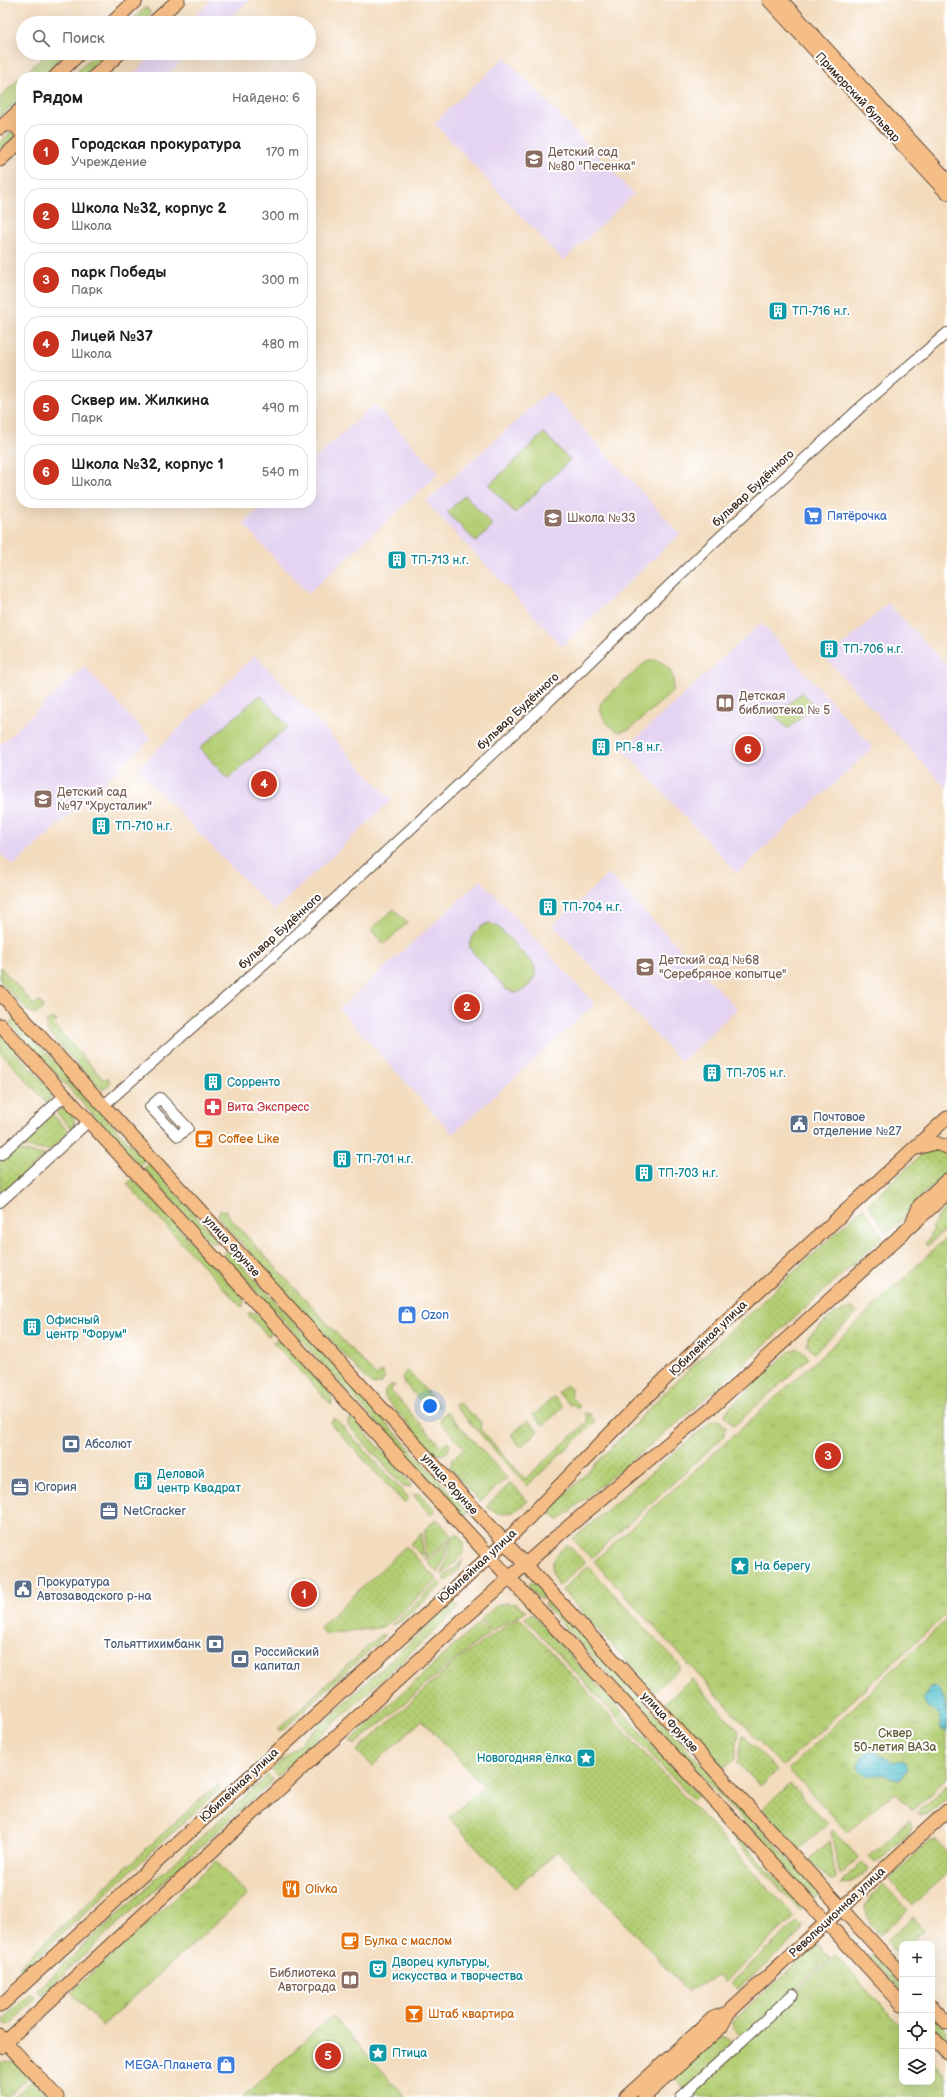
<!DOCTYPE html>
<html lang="ru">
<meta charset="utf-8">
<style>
body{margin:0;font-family:"Balsamiq Sans",sans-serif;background:#f6f6f6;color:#202124}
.controls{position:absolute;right:12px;bottom:12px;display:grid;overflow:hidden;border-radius:8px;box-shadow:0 4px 16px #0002}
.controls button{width:36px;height:36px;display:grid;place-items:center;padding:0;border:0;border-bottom:1px solid #e0e0e0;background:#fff;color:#202124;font:20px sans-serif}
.you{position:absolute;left:430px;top:1406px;width:14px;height:14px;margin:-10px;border:3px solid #fff;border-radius:50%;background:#1a73e8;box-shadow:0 0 0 6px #1a73e833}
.badge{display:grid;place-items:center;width:26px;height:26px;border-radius:50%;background:#c8321e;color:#fff;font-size:13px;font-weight:700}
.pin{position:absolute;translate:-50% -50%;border:2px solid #fff;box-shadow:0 1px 4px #0006}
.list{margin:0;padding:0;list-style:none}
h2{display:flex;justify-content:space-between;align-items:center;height:52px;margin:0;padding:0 16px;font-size:17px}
h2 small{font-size:13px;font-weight:400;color:#757577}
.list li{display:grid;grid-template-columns:26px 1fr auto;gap:12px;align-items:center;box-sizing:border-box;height:56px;margin:0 8px 8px;padding:0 8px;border:1px solid #e0e0e0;border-radius:16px}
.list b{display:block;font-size:15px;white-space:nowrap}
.list p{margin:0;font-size:13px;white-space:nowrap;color:#757577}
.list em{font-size:13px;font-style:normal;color:#757577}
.icon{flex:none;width:22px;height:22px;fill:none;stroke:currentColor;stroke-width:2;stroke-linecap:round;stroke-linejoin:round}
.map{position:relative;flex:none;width:947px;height:2097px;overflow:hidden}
.search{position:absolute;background:#fff;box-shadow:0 4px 16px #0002;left:16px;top:16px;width:300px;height:44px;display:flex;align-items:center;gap:10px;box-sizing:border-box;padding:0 14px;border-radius:22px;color:#757577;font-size:15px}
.panel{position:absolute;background:#fff;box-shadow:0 4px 16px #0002;left:16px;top:72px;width:300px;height:436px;border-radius:16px}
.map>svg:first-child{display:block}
.built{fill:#e4d3f1}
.grass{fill:url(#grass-dots);stroke:#777c48}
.park{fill:url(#park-tufts);stroke:#777c48}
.pitch{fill:#b3ce73;stroke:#777c48}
.water{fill:url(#water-rules);stroke:#4c7a7a}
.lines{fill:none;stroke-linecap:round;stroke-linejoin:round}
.minor-casing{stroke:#574536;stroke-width:12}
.major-casing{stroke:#574536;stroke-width:15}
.minor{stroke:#fff;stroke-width:10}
.major{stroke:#f6be87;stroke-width:13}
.labels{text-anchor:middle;stroke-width:4;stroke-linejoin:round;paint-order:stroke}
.street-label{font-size:12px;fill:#3b2a1e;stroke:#fff}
.education-label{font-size:12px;fill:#785e54;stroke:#fff;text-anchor:start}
.culture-label{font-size:12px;fill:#0d838f;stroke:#fff;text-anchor:start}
.shop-label{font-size:12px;fill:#366cbe;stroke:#fff;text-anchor:start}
.health-label{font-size:12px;fill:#be3a42;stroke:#fff;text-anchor:start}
.service-label{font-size:12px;fill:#4e5e75;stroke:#fff;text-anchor:start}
.food-label{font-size:12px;fill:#c56008;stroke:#fff;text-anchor:start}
.park-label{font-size:12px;fill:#5f5b38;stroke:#fff}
</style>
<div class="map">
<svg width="947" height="2097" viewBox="0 0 947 2097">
<defs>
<pattern id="grass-dots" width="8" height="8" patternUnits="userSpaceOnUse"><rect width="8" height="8" fill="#b3ce73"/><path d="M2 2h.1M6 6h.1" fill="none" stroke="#9bb163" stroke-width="1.8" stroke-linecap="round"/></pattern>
<pattern id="park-tufts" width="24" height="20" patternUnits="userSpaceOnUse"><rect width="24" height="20" fill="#b3ce73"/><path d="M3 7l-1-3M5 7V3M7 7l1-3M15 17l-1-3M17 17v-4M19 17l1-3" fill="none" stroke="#9bb163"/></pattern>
<pattern id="water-rules" width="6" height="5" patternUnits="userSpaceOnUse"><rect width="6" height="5" fill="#5ec9d7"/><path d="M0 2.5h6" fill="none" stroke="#4fa3ae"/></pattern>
</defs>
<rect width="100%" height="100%" fill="#fff"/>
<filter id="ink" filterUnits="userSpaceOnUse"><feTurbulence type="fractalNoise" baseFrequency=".025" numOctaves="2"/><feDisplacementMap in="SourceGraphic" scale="8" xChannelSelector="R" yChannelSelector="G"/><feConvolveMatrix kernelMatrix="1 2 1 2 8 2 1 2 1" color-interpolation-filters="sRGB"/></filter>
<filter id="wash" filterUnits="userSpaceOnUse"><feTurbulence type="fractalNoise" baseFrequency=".012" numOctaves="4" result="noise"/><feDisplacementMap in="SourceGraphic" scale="16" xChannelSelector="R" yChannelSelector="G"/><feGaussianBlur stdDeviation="0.9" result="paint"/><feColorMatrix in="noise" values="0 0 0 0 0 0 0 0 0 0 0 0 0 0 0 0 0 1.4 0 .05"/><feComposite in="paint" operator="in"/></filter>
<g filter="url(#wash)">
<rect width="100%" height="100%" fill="#f3dcbe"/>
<!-- built -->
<path class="built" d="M211 0H250L224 23H187Z
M155 53H191L164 77H130Z
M505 57 634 194 563 261 434 123Z
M549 391 680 534 562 646 426 502Z
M374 404 439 473 308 594 243 524 266 503H311V462Z
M888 603 947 666V789L827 660Z
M761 623 873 748 737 873 623 750Z
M255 655 392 800 274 911 137 769Z
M84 666 151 739 13 867 0 853V745Z
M609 874 737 1009 681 1062 553 925Z
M481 880 595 1004 453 1134 339 1009Z"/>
<!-- grass -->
<path class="grass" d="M146 7 151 13 140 23H129Z
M48 53H63L53 67 43 77H21Z
M97 53H108L82 77H71Z
M21 77V97L0 117V97Z
M14 130 16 137 0 151V142Z
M0 967 34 1005 39 1001 43 1006 41 1011 35 1014 28 1011 0 981Z
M52 1018 57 1021 53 1024 104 1080 108 1077 110 1082V1085L104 1089 96 1085 47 1031 46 1022Z
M13 1019 17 1020 145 1160 139 1165 11 1025 10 1022Z
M0 1034 50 1089 51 1096 48 1104 0 1052Z
M62 1109C73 1110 77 1120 72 1129L55 1111Z
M52 1114 69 1132 49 1151 16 1146Z
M928 1149 944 1151 947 1155V1172L910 1207 904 1218 887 1234 868 1204Z
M13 1150 46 1155 0 1196V1162Z
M149 1164 216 1238V1243L210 1242 143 1169Z
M133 1179 243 1298 244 1303 242 1308 127 1184Z
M947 1207V1228L927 1246 925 1243 931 1237 929 1235 934 1230 932 1228 940 1214Z
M863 1208 883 1237 695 1408 558 1521 549 1512 672 1385Z
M220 1210 226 1211 230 1218 376 1376 382 1371 385 1377 381 1384 374 1385 370 1383 220 1220 218 1214Z
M229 1251 468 1512 463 1517 224 1256V1252Z
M852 1308 857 1313 814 1353 807 1345 808 1337 834 1314Z
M252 1312C259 1315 270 1325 271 1332L268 1336 247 1314Z
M277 1340H281L330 1392 332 1398V1405L273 1342Z
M798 1348 809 1358 734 1426 725 1416 728 1409 790 1351Z
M407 1370 440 1406 437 1409 428 1410 405 1384 402 1377Z
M392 1385H395L390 1390 441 1446 447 1441 449 1443C450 1449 448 1453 442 1455L434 1453 386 1399C383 1393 384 1387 392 1385Z
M567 1385 571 1389V1397L580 1406 577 1409 573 1404 570 1405 558 1393Z
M554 1397 563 1407 543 1426 533 1415Z
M459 1403 481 1422 480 1429 525 1479 588 1421 585 1413 590 1414 595 1422 527 1486 454 1405Z
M447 1412 507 1478 480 1502 450 1468 452 1459 464 1448 440 1422 441 1416Z
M335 1418 409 1498 404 1503 330 1423Z
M349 1419H354L411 1483 410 1487H404L348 1425Z
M718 1419 726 1427 723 1437 591 1558 573 1539 712 1421Z
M528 1420 538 1431 521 1447 511 1435Z
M511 1483 528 1501C514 1513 502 1520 486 1506Z
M419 1493 436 1510 431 1515 413 1495Z
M437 1519 452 1536 425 1560V1529Z
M422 1533V1556L410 1544Z
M457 1533 463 1542V1555L442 1575 453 1536Z
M450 1540 438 1574 427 1561Z
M567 1544 585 1563 559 1586C545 1568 554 1557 567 1544Z
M406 1546 437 1580 384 1627 326 1634 319 1628Z
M463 1560 458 1570 446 1581 443 1578Z
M588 1566 681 1667 654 1691 562 1590Z
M439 1582 442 1585 402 1621 391 1625Z
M535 1582 546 1595 541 1600 528 1587 530 1583Z
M550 1599 820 1894 815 1899 544 1604Z
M454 1602 459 1608 277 1776 271 1770Z
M505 1603 516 1604 526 1611 492 1631 480 1621 496 1606Z
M531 1613 699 1795 693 1800 525 1618Z
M519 1617 795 1917 724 1982 718 1976 688 1991 558 1851 515 1888 449 1818 484 1786 422 1720 372 1766 357 1751 458 1659Z
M479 1623 490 1633C442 1667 401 1708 355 1745L350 1741Z
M380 1635H386L283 1730H277Z
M692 1679 739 1731 735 1758 725 1768 665 1703Z
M743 1735 777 1771 760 1786 738 1763Z
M268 1775 273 1780 41 1995 36 1990Z
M217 1784 221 1788 23 1970 19 1966Z
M790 1784 827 1824 800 1849 763 1809Z
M947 1785V1797L928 1814 920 1815 917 1812Z
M909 1820 912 1824 911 1831 875 1863 869 1857Z
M732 1830 803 1908 800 1911 729 1833Z
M833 1830 859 1858 840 1875 831 1832Z
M931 1840H936L947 1851V1874L913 1905 889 1879Z
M829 1841 836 1878 832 1882 809 1859Z
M862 1862 869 1869 851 1883 839 1884Z
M883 1884 907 1910 880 1935 869 1923 865 1907 872 1895Z
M913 1917 924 1930 908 1944H902V1949L900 1951H895L886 1941Z
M798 1921 803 1926 800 1934 737 1990 730 1983Z
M820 1945 830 1957 741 2038 733 2028V2021L813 1949Z
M872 1954 902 1987V1993L869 1957Z
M31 1993 36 1999 10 2024 6 2025 3 2023 4 2018Z
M932 2013 947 2029V2041L932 2025Z
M718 2036 727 2037 734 2045 685 2090 672 2077Z
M7 2061 16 2062 29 2077 7 2097H0V2063Z
M32 2080 48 2097H14Z"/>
<!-- park -->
<path class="park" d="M947 1237V1613L782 1766 594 1561 826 1352Z
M947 1619V1778L913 1810 895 1793 884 1800 848 1832 788 1769Z
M216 1861 247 1895 102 2026 71 1992Z
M835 1955 902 2028V2082H932V2061L947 2078V2097H687L793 1994Z
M332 2016 405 2097H243Z"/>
<!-- pitch -->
<path class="pitch" d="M544 433 570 460 515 513 489 485Z
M465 495 493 526 476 542 447 512Z
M651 660C667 659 679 678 671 693L630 729 619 732C609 727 600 717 600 705L604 699 645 663Z
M802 692 814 705 788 729 775 716Z
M260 695 288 726 228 779 200 748Z
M394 909 407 923 384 944 371 930Z
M488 923 497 926 534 965C539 977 528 989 516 993L507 990 471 950C466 938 478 928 488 923Z"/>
<!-- water -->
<path class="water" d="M934 1686C947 1692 947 1716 947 1730L941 1729 939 1714 927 1706 923 1699 930 1687Z
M876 1752 893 1762 902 1760 906 1762 908 1770 900 1780C894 1780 891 1776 885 1775 874 1773 863 1781 858 1766 861 1756 864 1752 876 1752Z"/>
</g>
<g filter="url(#ink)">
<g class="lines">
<!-- minor casing -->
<g class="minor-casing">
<path id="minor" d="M160 1098 188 1128 178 1136 150 1107Z
M104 1105 273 956 546 704 707 549 863 405 947 333
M0 1155 65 1095
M0 1202 89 1121
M681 2097 793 1994"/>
</g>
<!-- major casing -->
<g class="major-casing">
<path id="major" d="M769 0 947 193
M781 0 947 180
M112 23 136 0
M153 23 178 0
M55 77 80 53
M94 77 120 53
M4 125C12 124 17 125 21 133
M0 128 21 109
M0 160 21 141
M0 993 902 1974
M0 1025 902 2004
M917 1148 935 1143 947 1147
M912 1223 920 1205 947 1180
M0 2006 504 1543 637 1406 718 1328 947 1118
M932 2007 947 2023
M0 2036 57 2097
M932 2037 947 2053
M0 2047 470 1613 562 1532 712 1407 947 1193
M626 2097 713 2018 728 2013
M644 2097 721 2027 728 2013 947 1811"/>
</g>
<!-- minor -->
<use href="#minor" class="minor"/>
<!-- major -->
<use href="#major" class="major"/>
</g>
</g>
<!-- icons -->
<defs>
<g id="school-square" transform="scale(1)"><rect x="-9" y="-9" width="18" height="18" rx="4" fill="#8d6e63" stroke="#fff"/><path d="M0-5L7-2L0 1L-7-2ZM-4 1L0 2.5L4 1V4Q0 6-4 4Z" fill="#fff"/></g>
<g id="building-square" transform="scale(1)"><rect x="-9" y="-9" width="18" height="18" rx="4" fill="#0f9aa8" stroke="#fff"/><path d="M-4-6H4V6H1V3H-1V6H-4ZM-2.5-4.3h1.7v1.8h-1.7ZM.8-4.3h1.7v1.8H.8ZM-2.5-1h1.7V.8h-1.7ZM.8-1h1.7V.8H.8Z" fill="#fff"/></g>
<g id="supermarket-square" transform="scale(1)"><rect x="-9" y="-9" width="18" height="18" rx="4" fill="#3f7fe0" stroke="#fff"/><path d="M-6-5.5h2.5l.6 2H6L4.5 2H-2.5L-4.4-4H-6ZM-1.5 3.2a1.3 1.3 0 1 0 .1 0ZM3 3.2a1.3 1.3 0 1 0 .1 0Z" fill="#fff"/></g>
<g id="library-square" transform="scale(1)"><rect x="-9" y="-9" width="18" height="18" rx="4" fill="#8d6e63" stroke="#fff"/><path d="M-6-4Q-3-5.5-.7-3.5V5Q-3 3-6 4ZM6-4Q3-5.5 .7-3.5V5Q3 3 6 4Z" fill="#fff"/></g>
<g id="pharmacy-square" transform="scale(1)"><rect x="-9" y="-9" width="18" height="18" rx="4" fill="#e0444e" stroke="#fff"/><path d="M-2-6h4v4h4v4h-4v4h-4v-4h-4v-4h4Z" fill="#fff"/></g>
<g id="civic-square" transform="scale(1)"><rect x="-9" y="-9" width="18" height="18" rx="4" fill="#5c6f8a" stroke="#fff"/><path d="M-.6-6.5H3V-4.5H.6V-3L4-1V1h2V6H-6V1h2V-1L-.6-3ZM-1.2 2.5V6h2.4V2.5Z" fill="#fff"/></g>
<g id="cafe-square" transform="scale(1)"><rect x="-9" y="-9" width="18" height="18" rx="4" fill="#e8710a" stroke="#fff"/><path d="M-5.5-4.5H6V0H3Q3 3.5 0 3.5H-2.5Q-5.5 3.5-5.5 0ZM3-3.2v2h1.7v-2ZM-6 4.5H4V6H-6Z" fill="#fff"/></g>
<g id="shop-square" transform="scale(1)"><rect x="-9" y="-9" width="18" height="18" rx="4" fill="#3f7fe0" stroke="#fff"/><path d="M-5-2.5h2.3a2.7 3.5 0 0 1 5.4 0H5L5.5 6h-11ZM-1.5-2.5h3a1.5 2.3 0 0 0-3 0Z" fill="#fff"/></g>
<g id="bank-square" transform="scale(1)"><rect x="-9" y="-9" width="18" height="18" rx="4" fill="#5c6f8a" stroke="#fff"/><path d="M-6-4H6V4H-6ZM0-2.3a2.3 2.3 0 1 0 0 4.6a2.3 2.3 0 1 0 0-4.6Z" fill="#fff"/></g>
<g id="office-square" transform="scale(1)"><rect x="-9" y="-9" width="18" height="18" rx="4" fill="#5c6f8a" stroke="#fff"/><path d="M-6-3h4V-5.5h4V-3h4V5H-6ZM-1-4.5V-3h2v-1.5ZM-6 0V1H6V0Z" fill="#fff"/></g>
<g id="sight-square" transform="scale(1)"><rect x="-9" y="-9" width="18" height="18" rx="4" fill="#0f9aa8" stroke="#fff"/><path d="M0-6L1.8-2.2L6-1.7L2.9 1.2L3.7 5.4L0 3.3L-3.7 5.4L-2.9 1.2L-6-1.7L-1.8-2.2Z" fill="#fff"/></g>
<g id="restaurant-square" transform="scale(1)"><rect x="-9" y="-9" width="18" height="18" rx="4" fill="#e8710a" stroke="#fff"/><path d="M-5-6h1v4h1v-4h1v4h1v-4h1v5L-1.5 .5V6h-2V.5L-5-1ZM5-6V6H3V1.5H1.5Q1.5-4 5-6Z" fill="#fff"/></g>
<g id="theatre-square" transform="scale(1)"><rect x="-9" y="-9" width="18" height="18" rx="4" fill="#0f9aa8" stroke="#fff"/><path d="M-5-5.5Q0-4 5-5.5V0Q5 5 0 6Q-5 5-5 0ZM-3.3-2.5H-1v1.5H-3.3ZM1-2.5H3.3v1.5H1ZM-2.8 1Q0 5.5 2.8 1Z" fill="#fff"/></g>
<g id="bar-square" transform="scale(1)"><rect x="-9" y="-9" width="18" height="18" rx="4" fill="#e8710a" stroke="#fff"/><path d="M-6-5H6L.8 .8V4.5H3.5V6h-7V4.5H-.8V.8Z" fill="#fff"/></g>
</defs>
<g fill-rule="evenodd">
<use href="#school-square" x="534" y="159"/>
<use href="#building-square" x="778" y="311"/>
<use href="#supermarket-square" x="813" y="516"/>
<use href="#school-square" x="553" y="518"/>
<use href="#building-square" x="397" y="560"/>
<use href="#building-square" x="829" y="649"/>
<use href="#library-square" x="725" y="703"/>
<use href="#building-square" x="601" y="747"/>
<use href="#school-square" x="43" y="799"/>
<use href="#building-square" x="101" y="826"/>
<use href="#building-square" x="548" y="907"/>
<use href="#school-square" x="645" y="967"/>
<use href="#building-square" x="712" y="1073"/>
<use href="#building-square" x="213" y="1082"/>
<use href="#pharmacy-square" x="213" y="1107"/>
<use href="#civic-square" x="799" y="1124"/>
<use href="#cafe-square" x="204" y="1139"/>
<use href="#building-square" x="342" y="1159"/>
<use href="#building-square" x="644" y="1173"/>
<use href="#shop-square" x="407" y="1315"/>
<use href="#building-square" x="32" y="1327"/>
<use href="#bank-square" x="71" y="1444"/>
<use href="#building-square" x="143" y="1481"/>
<use href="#office-square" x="20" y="1487"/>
<use href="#office-square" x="109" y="1511"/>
<use href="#sight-square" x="740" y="1566"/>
<use href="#civic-square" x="23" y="1589"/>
<use href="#bank-square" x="215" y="1644"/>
<use href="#bank-square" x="240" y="1659"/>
<use href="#sight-square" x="586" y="1758"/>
<use href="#restaurant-square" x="291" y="1889"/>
<use href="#cafe-square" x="350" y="1941"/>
<use href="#theatre-square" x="378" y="1969"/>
<use href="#library-square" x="350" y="1980"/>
<use href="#bar-square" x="414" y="2014"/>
<use href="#sight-square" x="378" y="2053"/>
<use href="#shop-square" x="226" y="2065"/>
</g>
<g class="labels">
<!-- street labels -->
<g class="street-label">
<text transform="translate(858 97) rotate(47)" y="4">Приморский бульвар</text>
<text transform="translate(753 488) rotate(-43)" y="4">бульвар Будённого</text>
<text transform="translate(518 711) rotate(-43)" y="4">бульвар Будённого</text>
<text transform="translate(280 931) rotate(-42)" y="4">бульвар Будённого</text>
<text transform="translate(232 1246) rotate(48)" y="4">улица Фрунзе</text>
<text transform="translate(708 1338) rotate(-44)" y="4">Юбилейная улица</text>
<text transform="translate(450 1484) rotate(48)" y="4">улица Фрунзе</text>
<text transform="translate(477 1566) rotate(-43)" y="4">Юбилейная улица</text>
<text transform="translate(670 1722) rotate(47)" y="4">улица Фрунзе</text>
<text transform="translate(239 1785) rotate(-43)" y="4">Юбилейная улица</text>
<text transform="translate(837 1912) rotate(-43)" y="4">Революционная улица</text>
</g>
<!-- education labels -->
<g class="education-label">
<text x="548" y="156">Детский сад<tspan x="548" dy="14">№80 "Песенка"</tspan></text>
<text x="567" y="522">Школа №33</text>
<text x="739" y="700">Детская<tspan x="739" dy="14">библиотека № 5</tspan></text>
<text x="57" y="796">Детский сад<tspan x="57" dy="14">№97 "Хрусталик"</tspan></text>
<text x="659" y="964">Детский сад №68<tspan x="659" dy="14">"Серебряное копытце"</tspan></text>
<text x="336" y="1977" text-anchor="end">Библиотека<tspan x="336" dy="14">Автограда</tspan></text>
</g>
<!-- culture labels -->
<g class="culture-label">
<text x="792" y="315">ТП-716 н.г.</text>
<text x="411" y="564">ТП-713 н.г.</text>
<text x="843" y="653">ТП-706 н.г.</text>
<text x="615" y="751">РП-8 н.г.</text>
<text x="115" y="830">ТП-710 н.г.</text>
<text x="562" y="911">ТП-704 н.г.</text>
<text x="726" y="1077">ТП-705 н.г.</text>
<text x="227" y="1086">Сорренто</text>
<text x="356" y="1163">ТП-701 н.г.</text>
<text x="658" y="1177">ТП-703 н.г.</text>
<text x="46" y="1324">Офисный<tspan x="46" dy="14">центр "Форум"</tspan></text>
<text x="157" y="1478">Деловой<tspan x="157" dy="14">центр Квадрат</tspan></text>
<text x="754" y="1570">На берегу</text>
<text x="572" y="1762" text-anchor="end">Новогодняя ёлка</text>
<text x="392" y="1966">Дворец культуры,<tspan x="392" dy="14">искусства и творчества</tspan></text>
<text x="392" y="2057">Птица</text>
</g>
<!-- shop labels -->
<g class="shop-label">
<text x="827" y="520">Пятёрочка</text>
<text x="421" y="1319">Ozon</text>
<text x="212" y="2069" text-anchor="end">MEGA-Планета</text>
</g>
<!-- health labels -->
<g class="health-label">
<text x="227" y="1111">Вита Экспресс</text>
</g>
<!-- service labels -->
<g class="service-label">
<text x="813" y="1121">Почтовое<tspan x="813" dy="14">отделение №27</tspan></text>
<text x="85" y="1448">Абсолют</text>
<text x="34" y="1491">Югория</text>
<text x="123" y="1515">NetCracker</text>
<text x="37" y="1586">Прокуратура<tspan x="37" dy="14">Автозаводского р-на</tspan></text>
<text x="201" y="1648" text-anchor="end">Тольяттихимбанк</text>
<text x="254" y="1656">Российский<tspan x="254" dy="14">капитал</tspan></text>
</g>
<!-- food labels -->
<g class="food-label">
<text x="218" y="1143">Coffee Like</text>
<text x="305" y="1893">Olivka</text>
<text x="364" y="1945">Булка с маслом</text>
<text x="428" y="2018">Штаб квартира</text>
</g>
<!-- park labels -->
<g class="park-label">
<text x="895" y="1737">Сквер<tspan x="895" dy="14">50-летия ВАЗа</tspan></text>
</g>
</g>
</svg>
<div class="controls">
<button>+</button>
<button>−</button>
<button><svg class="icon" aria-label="locate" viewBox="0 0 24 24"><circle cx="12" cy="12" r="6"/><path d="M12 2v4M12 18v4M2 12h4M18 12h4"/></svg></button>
<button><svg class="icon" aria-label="layers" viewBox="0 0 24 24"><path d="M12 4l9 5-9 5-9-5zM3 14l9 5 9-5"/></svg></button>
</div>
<div class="you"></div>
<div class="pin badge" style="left:304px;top:1594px">1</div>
<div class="pin badge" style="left:467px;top:1007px">2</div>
<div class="pin badge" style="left:828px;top:1456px">3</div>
<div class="pin badge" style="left:264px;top:784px">4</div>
<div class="pin badge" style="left:328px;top:2056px">5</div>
<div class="pin badge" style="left:748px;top:749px">6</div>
<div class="search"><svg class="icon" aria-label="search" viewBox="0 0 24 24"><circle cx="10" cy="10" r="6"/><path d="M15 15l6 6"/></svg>Поиск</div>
<section class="panel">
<h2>Рядом<small>Найдено: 6</small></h2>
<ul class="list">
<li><span class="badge">1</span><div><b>Городская прокуратура</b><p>Учреждение</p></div><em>170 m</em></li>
<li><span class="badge">2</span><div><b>Школа №32, корпус 2</b><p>Школа</p></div><em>300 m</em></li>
<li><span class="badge">3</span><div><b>парк Победы</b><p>Парк</p></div><em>300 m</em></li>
<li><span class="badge">4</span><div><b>Лицей №37</b><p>Школа</p></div><em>480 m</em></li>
<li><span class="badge">5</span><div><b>Сквер им. Жилкина</b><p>Парк</p></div><em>490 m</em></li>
<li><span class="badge">6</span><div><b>Школа №32, корпус 1</b><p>Школа</p></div><em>540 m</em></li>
</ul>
</section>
</div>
